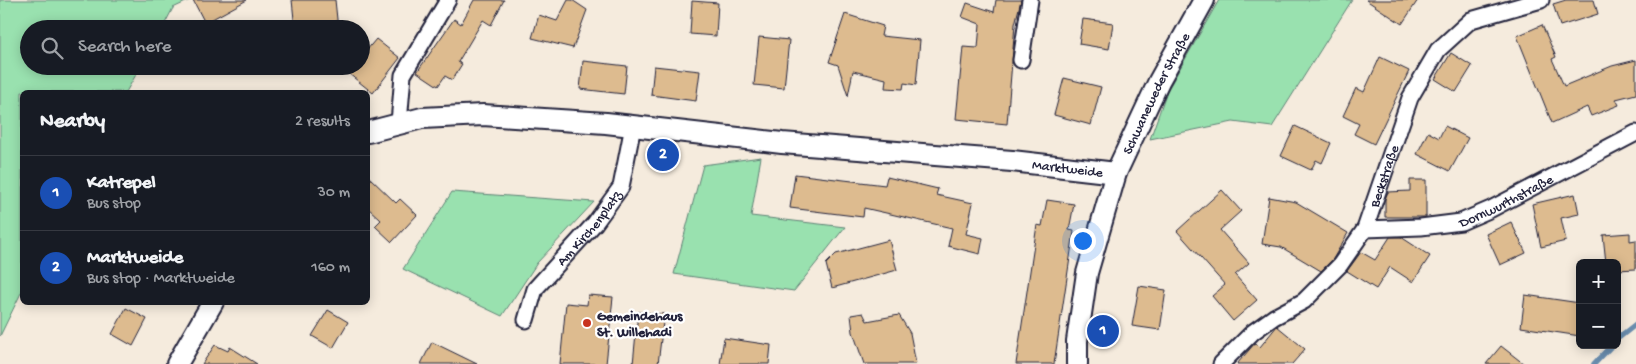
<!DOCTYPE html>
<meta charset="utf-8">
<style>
body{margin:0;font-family:"Gochi Hand",sans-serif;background:#242831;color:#f1f3f6}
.controls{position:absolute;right:15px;bottom:15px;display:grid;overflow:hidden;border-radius:8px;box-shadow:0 2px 12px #0003}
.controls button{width:45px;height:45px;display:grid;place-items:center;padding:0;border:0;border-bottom:1px solid #363941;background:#171b24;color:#f1f3f6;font:25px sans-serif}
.you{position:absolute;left:1082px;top:240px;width:18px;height:18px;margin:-12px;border:4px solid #fff;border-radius:50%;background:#1a73e8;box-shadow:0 0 0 8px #1a73e833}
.badge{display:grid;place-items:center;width:32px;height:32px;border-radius:50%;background:#db2777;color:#fff;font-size:16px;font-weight:700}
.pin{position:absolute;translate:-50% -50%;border:2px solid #fff;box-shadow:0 1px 5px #0006}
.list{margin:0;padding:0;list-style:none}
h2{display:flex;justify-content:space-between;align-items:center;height:65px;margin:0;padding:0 20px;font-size:21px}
h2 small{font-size:16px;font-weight:400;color:#9ea1a6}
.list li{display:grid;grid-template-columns:32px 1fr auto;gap:15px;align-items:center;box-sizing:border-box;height:75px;padding:0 20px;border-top:1px solid #363941}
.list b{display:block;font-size:19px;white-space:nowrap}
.list p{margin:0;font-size:16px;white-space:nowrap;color:#9ea1a6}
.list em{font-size:16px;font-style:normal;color:#9ea1a6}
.icon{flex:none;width:28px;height:28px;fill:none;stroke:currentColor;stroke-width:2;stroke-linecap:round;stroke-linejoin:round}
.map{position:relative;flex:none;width:1636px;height:364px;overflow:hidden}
.search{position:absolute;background:#171b24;box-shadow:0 2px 12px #0003;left:20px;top:20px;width:350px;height:55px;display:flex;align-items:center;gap:12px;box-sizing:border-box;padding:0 18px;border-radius:28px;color:#9ea1a6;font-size:19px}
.panel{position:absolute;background:#171b24;box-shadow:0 2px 12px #0003;left:20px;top:90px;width:350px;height:215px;border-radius:8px}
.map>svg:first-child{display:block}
.green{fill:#99e1af;stroke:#5e8275}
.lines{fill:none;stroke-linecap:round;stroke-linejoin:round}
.stream{stroke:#698cad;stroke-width:5.5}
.building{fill:#ddbb8f;stroke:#22223b}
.street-casing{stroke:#22223b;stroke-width:19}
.secondary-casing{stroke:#22223b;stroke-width:24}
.street{stroke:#fff;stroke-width:15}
.secondary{stroke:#fff;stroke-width:20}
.poi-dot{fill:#c8321e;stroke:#fff;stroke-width:2}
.labels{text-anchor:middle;stroke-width:4.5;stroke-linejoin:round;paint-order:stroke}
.street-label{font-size:14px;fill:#22223b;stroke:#fff}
.poi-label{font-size:14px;font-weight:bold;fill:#22223b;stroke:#fff;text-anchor:start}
</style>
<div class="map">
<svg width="1636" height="364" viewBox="0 0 1636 364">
<rect width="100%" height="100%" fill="#f5ebdd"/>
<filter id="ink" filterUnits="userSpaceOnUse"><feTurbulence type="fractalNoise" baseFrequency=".02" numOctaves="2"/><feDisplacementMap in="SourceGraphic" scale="10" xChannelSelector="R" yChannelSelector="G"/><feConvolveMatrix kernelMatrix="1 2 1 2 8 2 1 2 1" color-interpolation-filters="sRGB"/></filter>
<g filter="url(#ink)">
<!-- green -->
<path class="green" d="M0 0H190L173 8 162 29H29V66H141L126 92H22V291L0 336Z
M1219 0H1352L1272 127 1233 122 1150 139 1167 91Z
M761 157 751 216 845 227 794 291 674 274 703 165Z
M452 192 594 202 537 263 502 316 403 269Z"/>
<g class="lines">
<!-- stream -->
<path class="stream" d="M1617 339 1636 324
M1594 364 1612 345"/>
</g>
<!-- building -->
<path class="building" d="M193 0H247L205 23Z
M292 0H335L338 29H295Z
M474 0H504L491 25 483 20 458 62 462 64 452 80 445 76 438 86 417 72 454 19 461 24Z
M568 0H572L587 10 573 48 532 38 539 15 557 21Z
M996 0H1021L1015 24 1007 124 956 119 963 47 978 48 980 24 962 17 967 3 994 12Z
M1366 0H1418L1402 24Z
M1566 0H1594L1598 14 1560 26 1553 4Z
M692 1 718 3 716 36 690 34Z
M845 14 883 26 881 36 920 40 916 85 904 83 903 89 885 88 886 79 853 71 848 96 838 65 829 62Z
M1083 19 1113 23 1109 49 1079 44Z
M1542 25 1556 57 1552 59 1564 86 1612 66 1636 60V94L1616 99 1619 105 1591 116 1587 107 1552 123 1517 36Z
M759 37 789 40 784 88 754 85Z
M376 39 400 58 373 93 339 66H361V57Z
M1451 53 1472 66 1456 92 1435 79Z
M1380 57 1409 71 1374 144 1354 134 1359 124 1343 116 1356 88 1364 92Z
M583 61 627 66 624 94 580 89Z
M654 66 700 71 696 101 651 95Z
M1064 78 1101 87 1091 125 1054 115Z
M1295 126 1331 143 1322 163 1316 160 1311 170 1281 156Z
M1445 126 1468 138 1450 171 1417 154 1428 132 1439 138Z
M795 174 885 185 887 177 938 189 936 195 973 203 966 234 983 238 980 254 948 246 952 228 864 208 863 217 790 208Z
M368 176 396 203 400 199 417 215 392 242 375 226 381 220 368 208Z
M1410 180H1426V217H1385V199L1388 192 1410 191Z
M1222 190 1241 211 1220 230 1249 263 1235 275 1257 300 1233 321 1212 296 1225 285 1177 231Z
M1575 194 1579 214 1561 218 1566 241 1541 247 1532 204Z
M1269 197 1296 202 1348 233 1333 259 1321 271 1281 247 1262 244Z
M1047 200 1074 204 1069 230 1074 231 1054 364H1016L1037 225 1042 226Z
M1511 222 1526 253 1500 265 1486 234Z
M1630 233V241L1636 240V269L1617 270V263H1606L1603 235Z
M1390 237H1401L1430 256 1413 282 1390 267 1376 289 1347 271 1361 252 1375 260Z
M889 240 897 270 832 288 826 264 836 254Z
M1139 286 1166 290 1160 330 1132 326Z
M588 295 613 297 606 364H560L566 303 587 305Z
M1525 295 1580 303V336L1521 327Z
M126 308 147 319 133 346 112 334Z
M328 310 348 322 333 348 312 336Z
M638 312 664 314 658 364H633Z
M863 313 867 321 899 315 910 333 916 364H864L853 332 851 315Z
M1277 326 1305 349 1292 364H1237L1255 343 1260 347Z
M724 338 771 345 769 364H720Z
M432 342 477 364H421Z
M215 345 228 351 230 347 257 364H202Z
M1501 346 1524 364H1486Z"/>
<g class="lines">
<!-- street casing -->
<g class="street-casing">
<g id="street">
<path d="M1021 60 1030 0"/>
<path d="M399 123 403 75 448 0"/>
<path id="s1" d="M1365 229 1421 227 1461 222 1491 209 1636 133"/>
<path id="s2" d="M526 320 535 289 595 223 621 187 633 126"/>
<path id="s3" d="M1221 364 1253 332 1274 317 1304 301 1340 265 1365 229 1410 98 1438 50 1471 20 1541 0"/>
</g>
</g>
<!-- secondary casing -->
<g class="secondary-casing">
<g id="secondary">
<path id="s4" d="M368 132 422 118 483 115 606 123 782 143 1012 161 1116 173"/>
<path d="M177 364 213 302"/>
<path id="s5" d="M1077 364V341L1087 273 1116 173 1159 81 1204 0"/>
</g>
</g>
<!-- street -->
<use href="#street" class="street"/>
<!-- secondary -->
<use href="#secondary" class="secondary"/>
</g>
</g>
<!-- markers -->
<circle class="poi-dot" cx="587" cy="323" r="5"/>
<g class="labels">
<!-- street labels -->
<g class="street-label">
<text dy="5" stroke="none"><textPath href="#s5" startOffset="285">Schwaneweder Straße</textPath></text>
<text dy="5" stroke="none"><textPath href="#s4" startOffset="704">Marktweide</textPath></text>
<text dy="5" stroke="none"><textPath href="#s3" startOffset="256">Beckstraße</textPath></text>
<text dy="5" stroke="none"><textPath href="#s1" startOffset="146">Dornwurthstraße</textPath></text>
<text dy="5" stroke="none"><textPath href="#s2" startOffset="114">Am Kirchenplatz</textPath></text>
</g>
<!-- poi labels -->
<g class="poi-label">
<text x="597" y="320">Gemeindehaus<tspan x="597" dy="16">St. Willehadi</tspan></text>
</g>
</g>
</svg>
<div class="controls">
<button>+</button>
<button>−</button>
</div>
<div class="you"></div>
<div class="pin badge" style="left:1103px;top:331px;background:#1a4fb4">1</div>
<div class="pin badge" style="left:663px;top:155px;background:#1a4fb4">2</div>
<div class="search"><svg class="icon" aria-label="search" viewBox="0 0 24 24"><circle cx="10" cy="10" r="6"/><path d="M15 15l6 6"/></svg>Search here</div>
<section class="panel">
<h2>Nearby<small>2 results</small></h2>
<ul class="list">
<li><span class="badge" style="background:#1a4fb4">1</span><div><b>Katrepel</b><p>Bus stop</p></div><em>30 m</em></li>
<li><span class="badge" style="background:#1a4fb4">2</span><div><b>Marktweide</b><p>Bus stop · Marktweide</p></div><em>160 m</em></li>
</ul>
</section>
</div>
